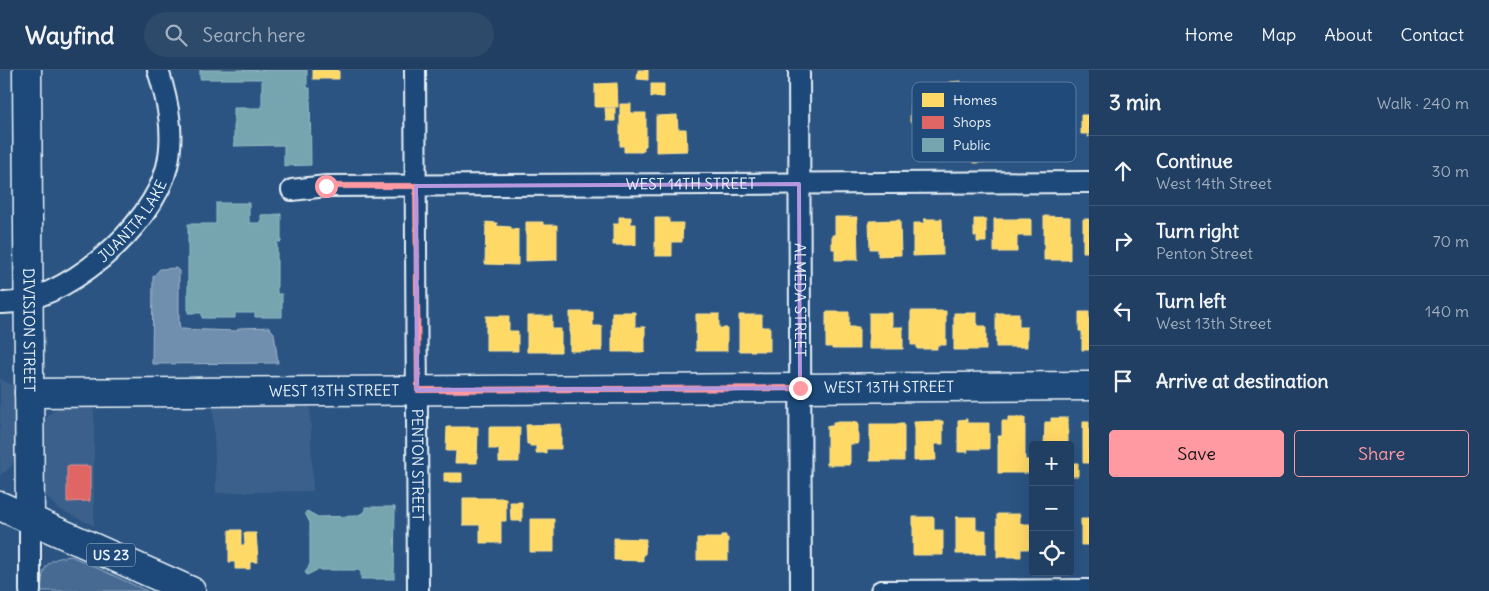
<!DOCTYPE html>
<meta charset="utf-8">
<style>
body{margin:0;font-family:Delius,sans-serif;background:#2d4a6b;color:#f1f3f6}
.controls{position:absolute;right:15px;bottom:15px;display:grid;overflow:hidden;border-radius:5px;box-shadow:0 5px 20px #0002}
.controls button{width:45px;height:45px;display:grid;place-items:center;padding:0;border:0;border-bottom:1px solid #3d5877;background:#203f62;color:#f1f3f6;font:25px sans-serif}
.stop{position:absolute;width:15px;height:15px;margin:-11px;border:4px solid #ff9aa2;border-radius:50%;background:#fff}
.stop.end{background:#ff9aa2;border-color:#fff;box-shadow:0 1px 5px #0008}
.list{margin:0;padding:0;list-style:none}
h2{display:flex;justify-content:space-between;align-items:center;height:65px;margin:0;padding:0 20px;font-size:21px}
h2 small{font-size:16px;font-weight:400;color:#a2afbe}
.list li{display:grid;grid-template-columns:32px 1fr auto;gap:15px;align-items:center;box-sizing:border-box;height:70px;padding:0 20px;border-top:1px solid #3d5877}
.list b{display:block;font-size:19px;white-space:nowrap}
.list p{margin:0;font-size:16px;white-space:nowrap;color:#a2afbe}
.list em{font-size:16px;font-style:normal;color:#a2afbe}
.actions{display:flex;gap:10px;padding:15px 20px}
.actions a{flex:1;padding:11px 0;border:1px solid #ff9aa2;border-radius:5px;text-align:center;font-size:18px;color:#ff9aa2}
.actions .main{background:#ff9aa2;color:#111}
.icon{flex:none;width:28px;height:28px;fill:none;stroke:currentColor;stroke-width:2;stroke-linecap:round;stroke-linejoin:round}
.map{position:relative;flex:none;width:1089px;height:521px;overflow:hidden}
header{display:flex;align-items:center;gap:30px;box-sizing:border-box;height:70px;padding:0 25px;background:#203f62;border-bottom:1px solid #3d5877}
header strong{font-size:24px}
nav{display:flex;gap:28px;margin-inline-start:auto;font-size:18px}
.search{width:350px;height:45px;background:#2d4a6b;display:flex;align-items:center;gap:12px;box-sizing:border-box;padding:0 18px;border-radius:28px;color:#a2afbe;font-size:19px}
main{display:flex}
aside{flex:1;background:#203f62}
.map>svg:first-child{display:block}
.built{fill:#3a608b}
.green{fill:#476b93;stroke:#98aec6}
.water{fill:#708ead;stroke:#a0b6cb}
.homes{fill:#ffd966;stroke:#f8e092}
.shops{fill:#e06666;stroke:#e29092}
.public{fill:#76a5af;stroke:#98bcc5}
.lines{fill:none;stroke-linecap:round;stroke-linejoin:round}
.street-casing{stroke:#e8f1f8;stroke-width:24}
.secondary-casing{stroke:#e8f1f8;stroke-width:31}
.primary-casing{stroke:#e8f1f8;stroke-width:31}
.street{stroke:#1f4a7a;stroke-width:20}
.secondary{stroke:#1f4a7a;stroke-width:28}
.primary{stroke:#1f4a7a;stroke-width:28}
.route{stroke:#ff9aa2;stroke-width:6}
.marked{fill:none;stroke:#b798de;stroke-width:4;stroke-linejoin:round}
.labels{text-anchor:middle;stroke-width:5;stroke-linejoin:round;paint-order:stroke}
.shield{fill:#1f4a7a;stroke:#acbfd2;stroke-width:1}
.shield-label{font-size:14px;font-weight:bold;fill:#e8f1f8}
.street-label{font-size:15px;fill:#e8f1f8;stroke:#1f4a7a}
.key{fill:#1f4a7a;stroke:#5b7ca0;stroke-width:1}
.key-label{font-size:14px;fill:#e8f1f8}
</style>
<header>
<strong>Wayfind</strong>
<div class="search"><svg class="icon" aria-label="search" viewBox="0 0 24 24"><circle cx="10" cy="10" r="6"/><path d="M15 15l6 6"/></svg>Search here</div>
<nav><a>Home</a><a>Map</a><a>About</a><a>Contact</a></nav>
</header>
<main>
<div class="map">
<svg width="1089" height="521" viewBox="0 0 1089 521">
<rect width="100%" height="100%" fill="#2b5482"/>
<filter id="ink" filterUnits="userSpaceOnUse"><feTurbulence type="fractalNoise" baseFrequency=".02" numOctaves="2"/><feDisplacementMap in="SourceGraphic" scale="10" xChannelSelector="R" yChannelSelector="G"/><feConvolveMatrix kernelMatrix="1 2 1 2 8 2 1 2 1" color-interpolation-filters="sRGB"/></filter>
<g filter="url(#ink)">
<!-- built -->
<path class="built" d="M0 309 17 317V384L11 397 0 405Z
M310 334 313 421 216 423 213 335Z
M94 335V456L57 438 46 426 43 409V353L48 345 61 336Z"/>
<!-- green -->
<path class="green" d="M71 486 147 521H41C43 496 45 489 71 486Z"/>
<!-- water -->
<path class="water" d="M176 198 179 201V252L180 259 236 261 240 258 269 257 274 263 278 293 152 294 153 207 160 199Z"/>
<!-- homes -->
<path class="homes" d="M313 0H339V9H313Z
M638 0H648V10L637 9Z
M961 11V22L950 23 949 12Z
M617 13 618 37H595V14Z
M651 14H664V27H651Z
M911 27 941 28 940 52H910Z
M620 34H631V43H646V76H644V80H642V82H624V76H620Z
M605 38H615V51H606Z
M677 45 678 59H686L687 81 656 82V46Z
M1081 45H1089V67H1088V64H1081Z
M974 74H990V92L974 93Z
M1044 146 1070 147V190H1044Z
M619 147H631V154H636V175H613V154H619Z
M835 147H857L858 190H835V179H832V165H835Z
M655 148H669V153H683L682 172H672V186H655Z
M924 149H942L943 185 913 186V153H924Z
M974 149H986V172H977V166H974Z
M994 149H1031V166H1017V182H994Z
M1083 149H1089V182H1083Z
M900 150 901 185 878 186V179H870L869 151Z
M486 152 497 153V156L511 157V159H518V195L485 194Z
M526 152H543V155H557V190L526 191Z
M911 241H946V275H937V279H917V275H911Z
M570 242H593V256H602V281H570Z
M612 242H635V257H645V282H612Z
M826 242H849V257H859V279H832V277H826Z
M1079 242H1089V280H1082V261H1079Z
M869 243H892V257H903V279H869Z
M954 243H977V256H986V280H954Z
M996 243H1019V257H1027V277H996Z
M696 244H719V258H727V281H696Z
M739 245H762V257H770V281H739Z
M486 246H509V261H518V281H486Z
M527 246H552V259H561V282H527Z
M1008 347H1025V390H1030V403H998V366H1002V351H1008Z
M1051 348H1068V375H1044L1045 352H1051Z
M967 349V353H989V379H967L968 382H958V350Z
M943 351V374H935L936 390 914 391V352Z
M833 352H858V374H850V395H827V356H833Z
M1083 352H1089V393H1083Z
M561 354V379H546V383H536V376H530V374H527L526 355Z
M870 354H904V391H870Z
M447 357H478L477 393H455L456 381H446Z
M489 357H520L519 392H499V379H489Z
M1070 393H1078V406H1070Z
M444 403H462V412H444Z
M463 428H506V451H501V473H480V455H463Z
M510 432H522V451H511Z
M997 444H1020V454H1030V479H1021V487H997Z
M913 447H934V460H943V485H913Z
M956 447H976V460H986V484H956Z
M530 449H554V482H530Z
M1081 449H1089V475H1081Z
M229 460H241V475H245L244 463H256L258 489 257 492H250V499H235V492H229Z
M721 465H726V468H728V490H697V468H721Z
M614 468 646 469 645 484H643V491L614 490Z"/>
<!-- shops -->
<path class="shops" d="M67 396H90V431L67 432Z"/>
<!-- public -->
<path class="public" d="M200 0H307V18H310L311 95 284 96V75L234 76V38H262V9H200Z
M216 133H249V153H261V145L281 144V172H277V224H282V247H255V243H235V248H202V243H188V154H216Z
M365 437H395L394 509H361V502L358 500H317L307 505 305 502 310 494V453L305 443 307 441 318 447 356 446 365 442Z"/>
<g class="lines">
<!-- street casing -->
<g class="street-casing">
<g id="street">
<path id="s1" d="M415 0 418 521"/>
<path id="s2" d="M799 0 801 521"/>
<path id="s3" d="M292 120 326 116 1089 112"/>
<path id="s4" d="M0 233C62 236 153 156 167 97 175 64 168 32 158 0"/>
<path d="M30 449V521"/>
<path d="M881 521 1089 520"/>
</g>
</g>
<!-- secondary casing -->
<g class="secondary-casing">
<g id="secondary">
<path id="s5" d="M27 0 30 449"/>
<path id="s6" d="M29 323 1089 316"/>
</g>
</g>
<!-- primary casing -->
<g class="primary-casing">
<path id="primary" d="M0 436 191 521"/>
</g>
<!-- street -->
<use href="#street" class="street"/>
<!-- secondary -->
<use href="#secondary" class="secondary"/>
<!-- primary -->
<use href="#primary" class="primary"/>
</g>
</g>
<g class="lines" filter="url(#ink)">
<!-- route -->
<path class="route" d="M326 116H416L418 320 800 318"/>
</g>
<!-- marked area -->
<path class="marked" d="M799 114 800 318 417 320 416 116Z"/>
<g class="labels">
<!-- shield labels -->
<rect class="shield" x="87" y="473.5" width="48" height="23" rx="4"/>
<g class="shield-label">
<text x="111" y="490">US 23</text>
</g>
<!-- street labels -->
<g class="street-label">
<text dy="5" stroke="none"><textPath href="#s3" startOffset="399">WEST 14TH STREET</textPath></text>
<text dy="5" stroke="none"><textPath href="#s4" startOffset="162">JUANITA LAKE</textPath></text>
<text dy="5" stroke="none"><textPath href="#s2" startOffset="230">ALMEDA STREET</textPath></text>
<text dy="5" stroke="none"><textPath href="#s5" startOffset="260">DIVISION STREET</textPath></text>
<text dy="5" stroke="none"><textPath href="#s6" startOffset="860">WEST 13TH STREET</textPath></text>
<text dy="5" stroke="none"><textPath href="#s6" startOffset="305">WEST 13TH STREET</textPath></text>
<text dy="5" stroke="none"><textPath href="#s1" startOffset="395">PENTON STREET</textPath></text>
</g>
</g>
<!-- legend -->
<rect x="912" y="12" width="164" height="80" rx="8" class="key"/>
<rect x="922" y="23" width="22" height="14" fill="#ffd966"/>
<rect x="922" y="46" width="22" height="13" fill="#e06666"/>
<rect x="922" y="68" width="22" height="14" fill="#76a5af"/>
<g class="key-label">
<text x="953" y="35">Homes</text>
<text x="953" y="57">Shops</text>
<text x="953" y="80">Public</text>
</g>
</svg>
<div class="controls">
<button>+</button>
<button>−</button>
<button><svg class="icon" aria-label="locate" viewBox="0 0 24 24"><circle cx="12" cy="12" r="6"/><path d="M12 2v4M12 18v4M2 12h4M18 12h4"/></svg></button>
</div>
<div class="stop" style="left:326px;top:116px"></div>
<div class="stop end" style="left:800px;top:318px"></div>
</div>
<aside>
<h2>3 min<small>Walk · 240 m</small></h2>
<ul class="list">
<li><svg class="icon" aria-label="ahead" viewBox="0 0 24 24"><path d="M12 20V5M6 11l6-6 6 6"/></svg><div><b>Continue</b><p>West 14th Street</p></div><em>30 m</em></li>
<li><svg class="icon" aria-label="right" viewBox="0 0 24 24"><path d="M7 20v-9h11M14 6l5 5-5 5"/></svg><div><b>Turn right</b><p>Penton Street</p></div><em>70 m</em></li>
<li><svg class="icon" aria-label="left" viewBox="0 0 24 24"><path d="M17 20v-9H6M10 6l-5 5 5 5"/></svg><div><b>Turn left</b><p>West 13th Street</p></div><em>140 m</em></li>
<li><svg class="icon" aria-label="arrive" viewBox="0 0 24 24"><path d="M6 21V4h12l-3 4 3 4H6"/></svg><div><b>Arrive at destination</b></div></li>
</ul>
<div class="actions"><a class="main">Save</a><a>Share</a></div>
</aside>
</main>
